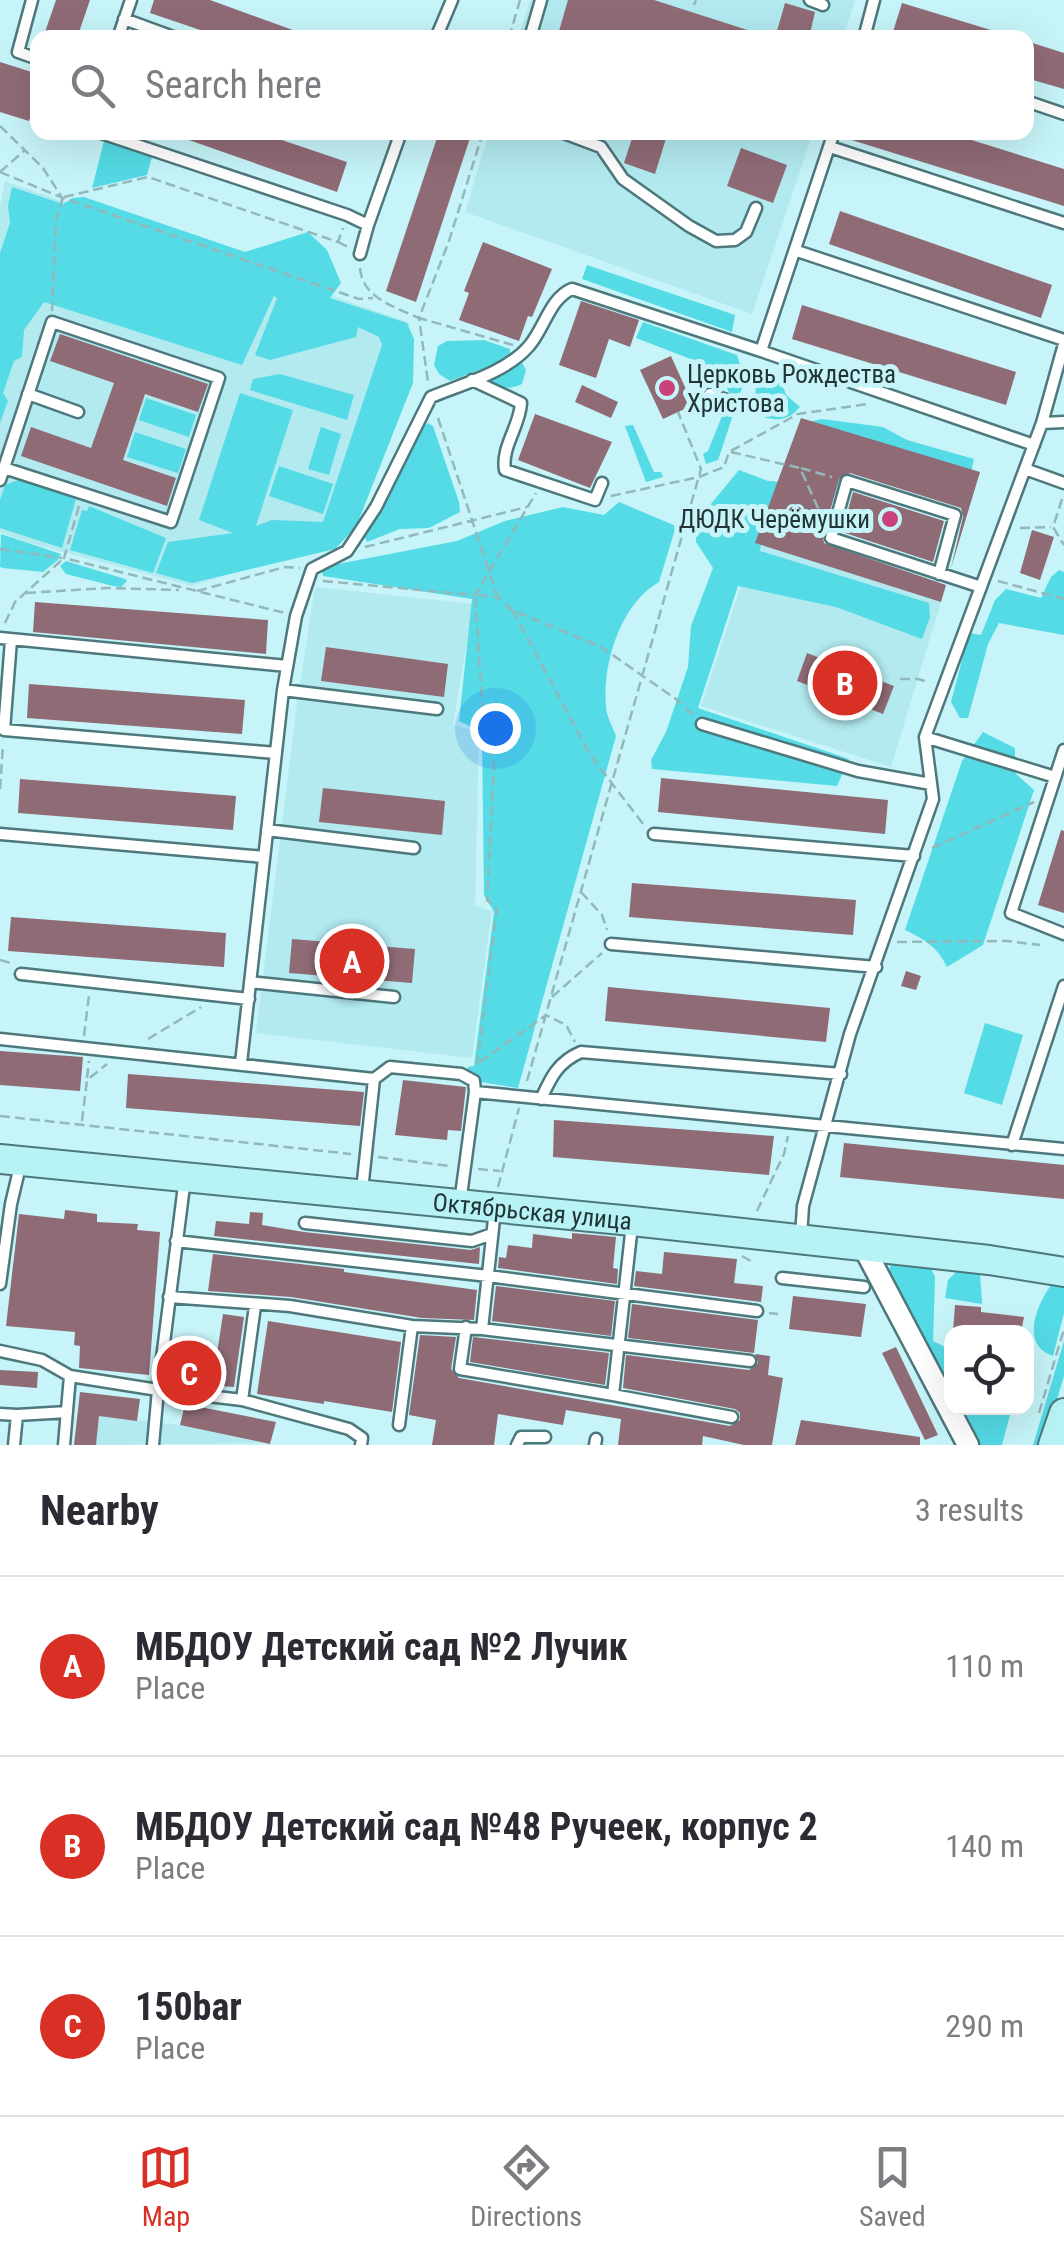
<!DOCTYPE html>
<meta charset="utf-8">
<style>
body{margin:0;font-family:"Roboto Condensed",sans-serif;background:#f7f7f7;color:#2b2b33}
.controls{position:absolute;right:30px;bottom:30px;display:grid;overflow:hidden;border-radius:20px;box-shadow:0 10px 40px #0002}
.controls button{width:90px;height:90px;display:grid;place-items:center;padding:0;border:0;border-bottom:2px solid #e1e1e2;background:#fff;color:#2b2b33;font:50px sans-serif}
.you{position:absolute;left:495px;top:728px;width:35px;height:35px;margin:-25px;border:8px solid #fff;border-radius:50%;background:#1a73e8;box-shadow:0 0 0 15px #1a73e833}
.badge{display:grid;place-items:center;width:65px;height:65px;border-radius:50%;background:#d93025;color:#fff;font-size:32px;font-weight:700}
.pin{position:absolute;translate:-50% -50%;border:5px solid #fff;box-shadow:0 2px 10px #0006}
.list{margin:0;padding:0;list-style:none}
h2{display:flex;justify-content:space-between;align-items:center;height:130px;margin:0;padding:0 40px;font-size:42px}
h2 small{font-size:32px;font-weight:400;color:#7c7c81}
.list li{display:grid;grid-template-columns:65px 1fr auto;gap:30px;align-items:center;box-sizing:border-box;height:180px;padding:0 40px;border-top:2px solid #e1e1e2}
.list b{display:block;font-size:38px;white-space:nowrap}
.list p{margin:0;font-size:32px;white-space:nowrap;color:#7c7c81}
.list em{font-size:32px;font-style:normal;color:#7c7c81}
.icon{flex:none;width:55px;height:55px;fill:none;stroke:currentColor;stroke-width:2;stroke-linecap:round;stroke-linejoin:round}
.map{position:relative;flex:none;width:1064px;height:1445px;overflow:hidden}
.search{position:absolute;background:#fff;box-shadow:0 10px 40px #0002;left:30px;right:30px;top:30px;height:110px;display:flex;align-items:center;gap:25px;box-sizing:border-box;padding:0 35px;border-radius:20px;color:#7c7c81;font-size:38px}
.sheet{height:670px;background:#fff}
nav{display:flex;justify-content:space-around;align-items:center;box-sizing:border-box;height:140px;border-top:2px solid #e1e1e2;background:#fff;font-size:28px;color:#7c7c81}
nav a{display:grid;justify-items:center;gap:5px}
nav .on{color:#d93025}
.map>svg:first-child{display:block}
.built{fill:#b2eaef}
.green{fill:#54dbe6}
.building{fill:#8f6b76}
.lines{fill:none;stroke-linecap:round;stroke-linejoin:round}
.lane-casing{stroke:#4d787c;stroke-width:15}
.street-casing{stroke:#4d787c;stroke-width:25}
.secondary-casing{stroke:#4d787c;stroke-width:32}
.path{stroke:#92b8bb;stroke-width:2.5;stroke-dasharray:10 5;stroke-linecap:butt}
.lane{stroke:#fff;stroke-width:10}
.street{stroke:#fff;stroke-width:20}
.secondary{stroke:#b7f2f5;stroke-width:28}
.poi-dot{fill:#cb4179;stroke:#c6f4f8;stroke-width:4}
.labels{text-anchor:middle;stroke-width:10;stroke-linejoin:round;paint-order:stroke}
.poi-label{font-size:25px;fill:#223436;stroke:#c6f4f8;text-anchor:start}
.street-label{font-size:25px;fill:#223436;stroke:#c6f4f8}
</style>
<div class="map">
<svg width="1064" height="1445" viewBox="0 0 1064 1445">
<rect width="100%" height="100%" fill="#c6f4f8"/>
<!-- built -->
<path class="built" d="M530 0H855L843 37 518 38Z
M489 133H813L752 314 465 212Z
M5 181 410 323 340 539 192 586 29 543 0 532V206Z
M755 543 941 602 891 767 701 706Z
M315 587 473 604 453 725 479 732 475 906 492 911 472 1058 256 1033 297 703Z
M99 1416 180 1425 264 1443 96 1445Z"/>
<!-- green -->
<path class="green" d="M104 141 152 157 147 175 92 188Z
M12 187 63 204 73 198 84 197 245 252 308 232 327 250 341 283 330 298 407 323 414 339 413 383 356 527 335 549 192 583 156 573 168 542 233 533 199 520 240 393 293 410 256 526 272 520 323 522 382 345 379 337 358 327 356 337 270 360 255 355 277 298 274 296 242 365 44 302 24 330 22 357 14 361 3 393 8 401 0 423V253L10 223 8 206Z
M587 265 735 315 732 332 582 279Z
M643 322 737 355 745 381 737 400 731 397 719 370 636 338Z
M484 340 510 349V354L498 363 450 381 439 374 434 365 438 346 447 341Z
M521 361 526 370 522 384C509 390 497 390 489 377Z
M280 374 354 395 347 420 250 390 253 379Z
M769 375 782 383 786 395 800 407C786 424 771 421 753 413L756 387Z
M146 398 196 415 189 437 139 420Z
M730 403 736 406 718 460 706 464 703 454 708 451 726 406Z
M822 419 883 427 907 440 974 459 970 478 844 470 821 534 762 537 760 551 929 603 930 617 922 639 836 607 738 586 698 708 849 759 837 786 652 769 651 760 666 732 688 667 691 626 713 568 696 542V522L739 470 768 481 783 482 804 423Z
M428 423 433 426 459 502 460 512 429 528 400 529 367 542 364 536 382 507 421 428Z
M633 425 654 472H661L663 477 646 482 625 426Z
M321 427 341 434 329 475 308 469Z
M135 432 186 449 178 473 127 457Z
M279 466 333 484 323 514 269 496Z
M21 479 76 499 62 548 0 528V500L5 485Z
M619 502 676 526 659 582C621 603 602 664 606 706 606 716 613 727 616 736L518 1088 481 1082 466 1072 468 1067 474 1066 494 912 484 895 482 732 459 721 472 599 323 576 322 567 457 541 505 521 563 507 604 515Z
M89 506 166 538 153 573 70 550 82 510 87 511Z
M1 534 61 554 58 560 43 572 3 568 0 567Z
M66 561 125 579 127 581 121 587 113 586 66 574 60 566Z
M1059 570 1064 572V635L999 623 988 644 968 718H960L951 702 969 633 981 635 995 600 1006 589 1041 598 1051 577Z
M983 732 1015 748V773L1034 790 983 945 947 967C937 946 925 940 905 930L962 761Z
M985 1023 1023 1035 1002 1105 964 1093Z
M892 1259 929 1264 935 1277 933 1341 951 1350V1400L888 1275Z
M959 1269 980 1273 982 1304 945 1298 948 1280Z
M1064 1281V1313L1053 1356C1020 1345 1036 1305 1052 1284Z
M1064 1341V1376L1043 1445H1033Z
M955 1408H1008L1011 1411 1002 1445H975Z"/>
<!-- building -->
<path class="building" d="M56 0H90L77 38H43Z
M154 0H210L315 38H224L150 13Z
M568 0H654L763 35 762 38H557Z
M785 3 815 12 809 38H775Z
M902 3 1004 34V38H891Z
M1026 41 1064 53V89L1026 78Z
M0 62 38 74V94L29 121 0 112Z
M166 132H258L347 162 337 192Z
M439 132H472L416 302 386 291Z
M634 132H668L655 174 624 163Z
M843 132H946L1064 169V206L842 137Z
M741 148 787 165 773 203 727 186Z
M840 211 1052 285 1041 318 829 244Z
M483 242 552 269 532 317 528 316 519 341 459 320 469 293 464 291Z
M581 301 639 320 630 347 609 339 596 378 559 365Z
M802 305 1016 372 1006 405 792 339Z
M60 334 208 384 198 412 145 394 123 460 176 478 167 506 21 456 31 427 91 448 114 383 50 361Z
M671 356 693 405 663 419 640 370Z
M582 385 618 402 611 418 575 402Z
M535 414 612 442 590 488 518 460Z
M801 418 980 472 951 568 963 517 961 508 850 473 839 479 823 536 824 543 946 585 941 602 755 543Z
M853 492 944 521 933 562 842 532Z
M1032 530 1054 537 1040 580 1020 573Z
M35 602 268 620 266 654 33 632Z
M326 647 448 664 444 697 321 681Z
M807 653 894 686 883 714 797 681Z
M29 684 245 700 242 734 27 718Z
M661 778 888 800 885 834 658 812Z
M20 779 236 796 233 830 18 813Z
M323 788 445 801 442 835 319 822Z
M1061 830 1064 831V913L1038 905Z
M632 883 856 900 853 935 629 917Z
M11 917 226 933 224 967 8 951Z
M292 939 415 949 412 983 289 973Z
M906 971 921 976 916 990 901 986Z
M608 987 830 1008 826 1042 605 1021Z
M0 1051 83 1057 80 1091 0 1085Z
M128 1074 364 1092 360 1126 126 1108Z
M403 1080 466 1087 461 1131 448 1130 447 1140 395 1135Z
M554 1120 774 1136 769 1175 553 1157Z
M844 1143 1064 1165V1199L840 1177Z
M65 1210 97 1214V1222L138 1224 137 1230 160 1232 149 1375 79 1368 80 1346 74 1345 75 1332 6 1326 19 1214 64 1219Z
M250 1212 263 1213 262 1225 304 1232 471 1250 480 1247 479 1264 214 1236 216 1221 249 1224Z
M572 1233 616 1237 613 1268 618 1269 617 1284 498 1268 499 1257 506 1258 508 1245 532 1248 533 1234 572 1239Z
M664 1252 737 1259 734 1283 763 1286 761 1302 634 1286 636 1271 662 1274Z
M213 1254 344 1269V1272L477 1290 474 1320 422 1318 291 1297 208 1291Z
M496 1286 615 1301 611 1336 492 1321Z
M793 1296 866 1304 861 1337 789 1329Z
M632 1304 758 1320 754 1353 628 1338Z
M955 1305 981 1307V1312L1024 1317 1021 1332H953Z
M223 1314 244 1317 234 1387 175 1383 178 1356 216 1360Z
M268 1321 401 1342 392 1412 324 1401V1404L257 1394Z
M420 1335 456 1337 451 1369 459 1378 730 1426 740 1420V1413L735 1409 623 1388 626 1355 749 1370 758 1363 755 1354 770 1356 768 1375 783 1378 772 1445H744L703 1436 702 1445H618L621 1419 566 1410 563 1425 498 1414 494 1445H432L436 1420 409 1415Z
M473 1337 609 1353 605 1385 470 1362Z
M896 1347 938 1435 925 1440 882 1353Z
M0 1370 38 1372 37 1388 0 1385Z
M80 1392 140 1399 137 1421 99 1416 96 1445H74Z
M185 1404 276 1422 270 1444 180 1425Z
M801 1420 920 1437V1445H795Z"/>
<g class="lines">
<!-- lane casing -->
<g class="lane-casing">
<path id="lane" d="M32 0 18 52 38 59
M810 0 823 5
M124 19 176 38
M118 38 131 0
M436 38 452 0
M530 38 541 0
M864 38 874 0
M1026 101 1064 114
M98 132 347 215 368 225 401 132
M561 132 601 147 623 179 689 226 716 241 735 240 746 232 756 208
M834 132 761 351 1034 445
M830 147 1064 223
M797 251 1064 340
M360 254 368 225
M472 380 521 403C520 426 501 447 505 470L595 500 602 483
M28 394 78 412
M710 394 743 406
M1042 423 1064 422
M1025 469 1064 483
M0 480 52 322 219 378 171 522 4 468
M939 574 955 515 847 481 831 538 981 587
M0 638 287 666
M11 640 4 730 276 753
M283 690 437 709
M702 724 858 771 931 784
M925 737 1055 777
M1064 750 1011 913 1064 934
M267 830 414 848
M0 834 264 857
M654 834 914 856
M611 944 876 967
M21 974 249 999
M250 982 394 997
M0 1039 374 1079 362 1190
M241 1063 283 690 296 616 312 569 347 551 376 507 431 397C462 384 506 373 529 346 544 329 550 298 572 289L761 351
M374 1079 390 1067 461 1074 474 1081 475 1092 460 1203
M475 1092 1064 1149
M541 1099C551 1077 558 1062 581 1052L841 1074
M1012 1145 1064 986
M185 1178 158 1390 242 1400 349 1429 362 1438 361 1445
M305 1223 472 1241 492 1234
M801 1237 803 1206 850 1034 933 799 925 737 1042 423 1064 344
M176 1241 488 1276 757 1311
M782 1278 864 1287
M0 1284 11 1204 21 1162
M169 1297 290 1306 412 1326 482 1329 495 1210
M466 1327 460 1369 613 1395 632 1225
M482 1329 750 1361
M0 1351 42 1360 70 1376 158 1390 153 1445
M613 1395 732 1417
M242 1400 255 1306
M0 1414 17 1415 14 1445
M17 1415 67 1412
M399 1425 412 1326
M64 1445 70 1376
M517 1445 521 1437H545
M595 1445 596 1439"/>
</g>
<!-- street casing -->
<g class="street-casing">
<path id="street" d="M863 1246 968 1445"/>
</g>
<!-- secondary casing -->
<g class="secondary-casing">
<g id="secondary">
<path id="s1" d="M0 1159 632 1221 989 1260 1064 1272"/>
<path d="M1053 1445 1064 1413"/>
</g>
</g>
<!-- path -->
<path class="path" d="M694 5 696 0
M509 38 520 0
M0 126 43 168 61 196
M483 132 449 241 419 318 513 345
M0 172 63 198 359 299 373 298
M0 172 24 151
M64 197 148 177 338 242 343 228
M338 242 348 247
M360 268C362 298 395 307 419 318L428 382
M52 311 56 220 64 194
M438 418 497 595
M731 452 800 468 823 519
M801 468 832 477
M611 496 699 477 724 467 729 452 798 414 868 404
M1062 499 1053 527 1064 545
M79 506 64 558 285 613
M1020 528 1051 527
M365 547 527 507
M0 549 62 558
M323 581 475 595 536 493
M998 581 1064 599
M197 591 285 567 300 568
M26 593 107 588 179 590
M513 611 590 755 644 825
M5 623 15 602 63 559
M900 679H918L928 682
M0 789 3 745
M932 848 1034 802
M581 892 602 915 607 930
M897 942 1007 941 1040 945
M0 960 14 964
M552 997 602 953
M84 1036 89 995
M148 1039 201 1007
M480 1062 546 1015 566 1025 575 1042
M477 1065 497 909 487 900 494 767 482 701 475 595 498 597 512 610 601 647 676 699 694 716
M87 1078 89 1061
M527 1081 701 469 678 412
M0 1116 351 1154
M82 1121 87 1080 107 1064
M378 1157 450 1166
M478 1169 500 1171
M498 1187 519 1108
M757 1211 784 1154 788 1136
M742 1256 754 1263
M769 1313 778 1314
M1039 1413 1064 1329"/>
<!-- lane -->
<use href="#lane" class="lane"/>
<!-- street -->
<use href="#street" class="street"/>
<!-- secondary -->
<use href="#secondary" class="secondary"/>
</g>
<!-- markers -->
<g class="poi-dot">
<circle cx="667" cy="388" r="10"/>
<circle cx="890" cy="519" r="10"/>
</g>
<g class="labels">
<!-- poi labels -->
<g class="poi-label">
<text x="687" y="383">Церковь Рождества<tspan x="687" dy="29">Христова</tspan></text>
<text x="870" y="528" text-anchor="end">ДЮДК Черёмушки</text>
</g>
<!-- street labels -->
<g class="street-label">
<text dy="9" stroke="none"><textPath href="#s1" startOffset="535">Октябрьская улица</textPath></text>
</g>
</g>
</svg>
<div class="controls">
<button><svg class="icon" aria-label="locate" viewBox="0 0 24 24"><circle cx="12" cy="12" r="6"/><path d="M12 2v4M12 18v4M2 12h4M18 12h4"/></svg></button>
</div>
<div class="you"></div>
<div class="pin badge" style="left:352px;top:961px">A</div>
<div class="pin badge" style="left:845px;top:683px">B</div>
<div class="pin badge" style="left:189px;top:1373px">C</div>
<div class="search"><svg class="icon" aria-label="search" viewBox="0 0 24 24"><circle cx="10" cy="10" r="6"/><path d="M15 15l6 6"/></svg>Search here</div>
</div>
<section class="sheet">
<h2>Nearby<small>3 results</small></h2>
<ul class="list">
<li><span class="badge">A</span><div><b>МБДОУ Детский сад №2 Лучик</b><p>Place</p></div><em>110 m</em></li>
<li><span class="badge">B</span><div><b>МБДОУ Детский сад №48 Ручеек, корпус 2</b><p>Place</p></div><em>140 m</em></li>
<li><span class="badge">C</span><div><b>150bar</b><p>Place</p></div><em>290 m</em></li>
</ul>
</section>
<nav>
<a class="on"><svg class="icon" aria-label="map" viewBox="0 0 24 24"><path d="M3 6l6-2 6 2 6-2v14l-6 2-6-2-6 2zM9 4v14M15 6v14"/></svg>Map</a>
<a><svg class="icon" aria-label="directions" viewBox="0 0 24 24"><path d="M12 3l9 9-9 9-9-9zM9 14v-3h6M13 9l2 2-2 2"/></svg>Directions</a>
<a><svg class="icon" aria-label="saved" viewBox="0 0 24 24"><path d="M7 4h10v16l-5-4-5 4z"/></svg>Saved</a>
</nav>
